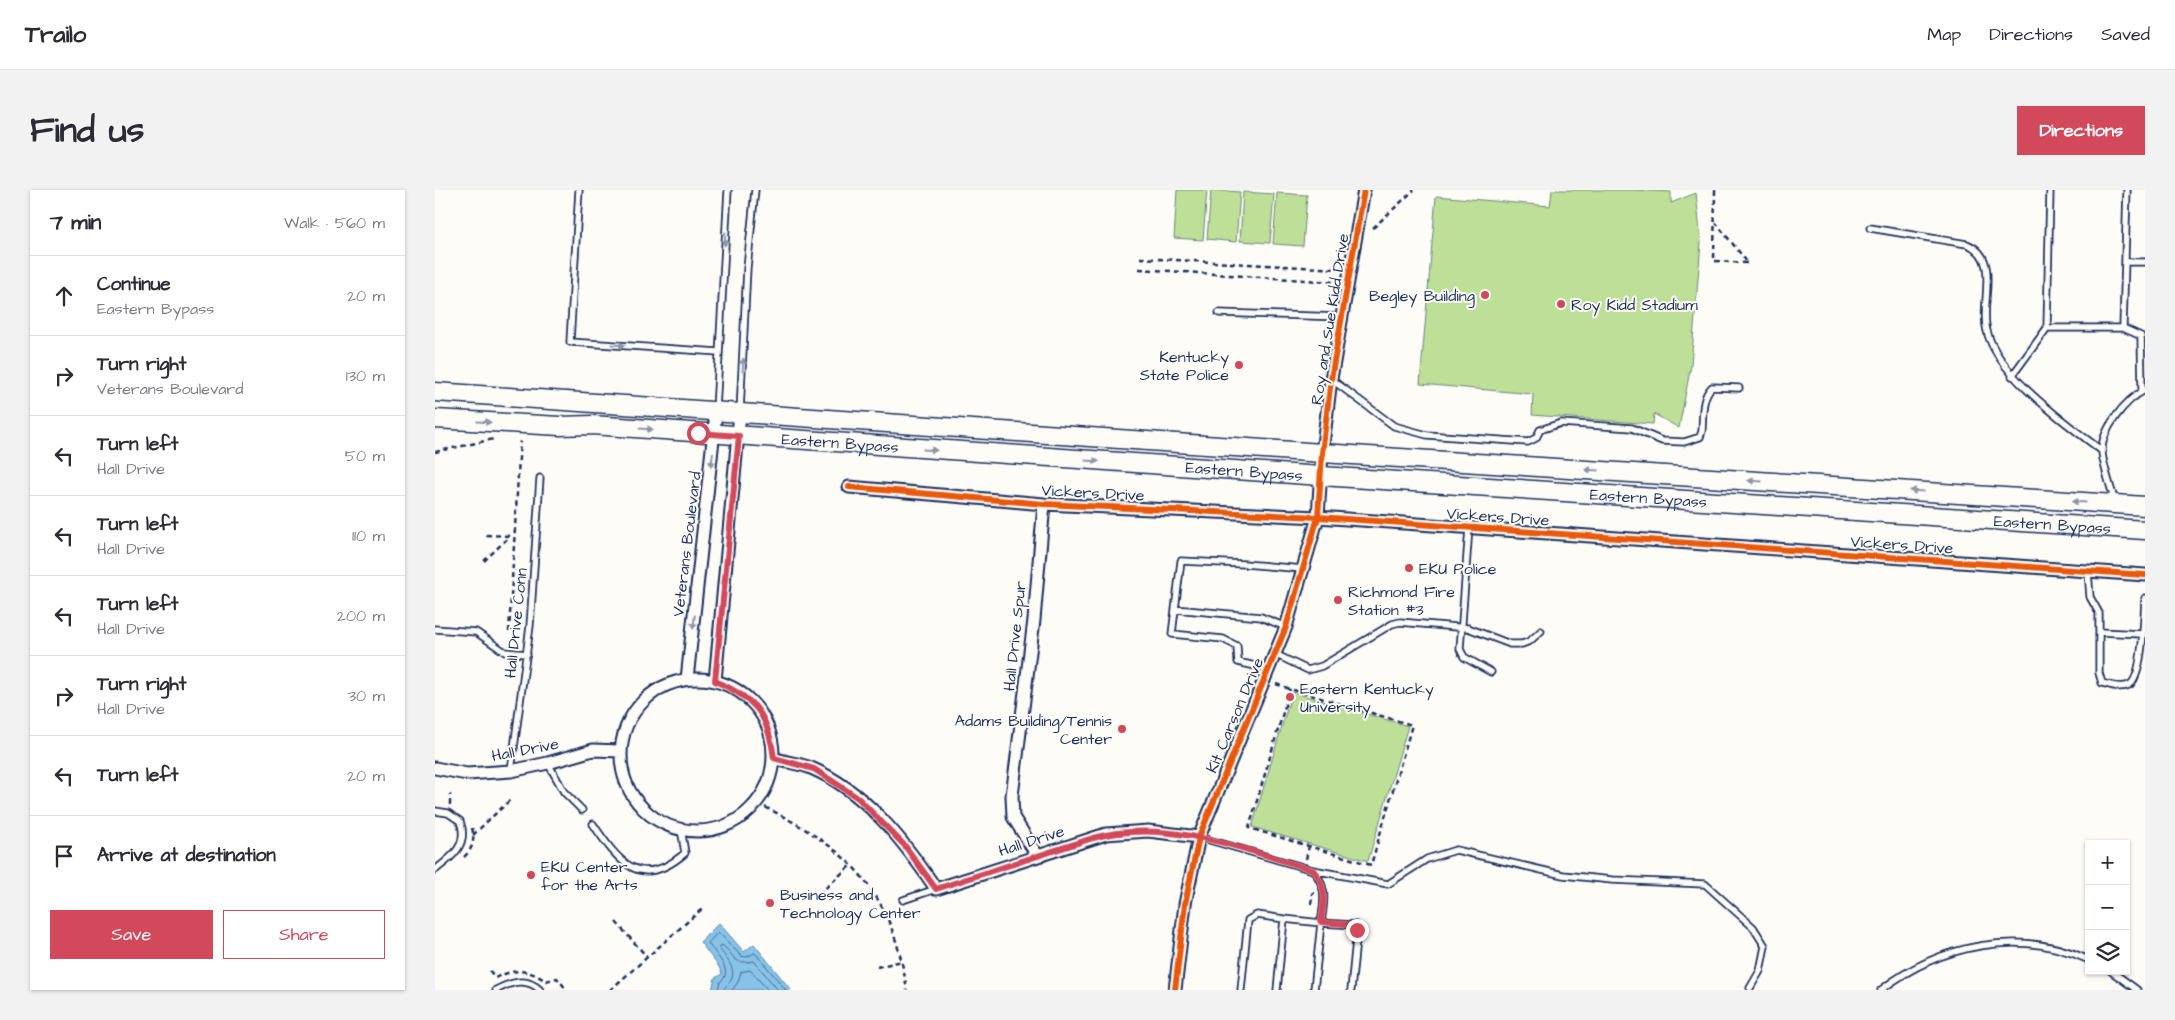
<!DOCTYPE html>
<meta charset="utf-8">
<style>
body{margin:0;font-family:"Architects Daughter",sans-serif;background:#f2f2f3;color:#2b2b33}
.controls{position:absolute;right:15px;bottom:15px;display:grid;overflow:hidden;border-radius:0px;box-shadow:0 1px 4px #0004}
.controls button{width:45px;height:45px;display:grid;place-items:center;padding:0;border:0;border-bottom:1px solid #e1e1e2;background:#fff;color:#2b2b33;font:25px sans-serif}
.stop{position:absolute;width:15px;height:15px;margin:-11px;border:4px solid #d1495b;border-radius:50%;background:#fff}
.stop.end{background:#d1495b;border-color:#fff;box-shadow:0 1px 5px #0008}
.list{margin:0;padding:0;list-style:none}
h2{display:flex;justify-content:space-between;align-items:center;height:65px;margin:0;padding:0 20px;font-size:21px}
h2 small{font-size:16px;font-weight:400;color:#7c7c81}
.list li{display:grid;grid-template-columns:32px 1fr auto;gap:15px;align-items:center;box-sizing:border-box;height:80px;padding:0 20px;border-top:1px solid #e1e1e2}
.list b{display:block;font-size:19px;white-space:nowrap}
.list p{margin:0;font-size:16px;white-space:nowrap;color:#7c7c81}
.list em{font-size:16px;font-style:normal;color:#7c7c81}
.actions{display:flex;gap:10px;padding:15px 20px}
.actions a{flex:1;padding:11px 0;border:1px solid #d1495b;border-radius:0px;text-align:center;font-size:18px;color:#d1495b}
.actions .main{background:#d1495b;color:#fff}
.icon{flex:none;width:28px;height:28px;fill:none;stroke:currentColor;stroke-width:2;stroke-linecap:round;stroke-linejoin:round}
.map{position:relative;flex:none;width:1710px;height:800px;overflow:hidden;border-radius:0px}
header{display:flex;align-items:center;gap:30px;box-sizing:border-box;height:70px;padding:0 25px;background:#fff;border-bottom:1px solid #e1e1e2}
header strong{font-size:24px}
nav{display:flex;gap:28px;margin-inline-start:auto;font-size:18px}
.intro{display:flex;align-items:center;justify-content:space-between;box-sizing:border-box;height:120px;padding:0 30px}
h1{margin:0;font-size:35px}
.button{padding:12px 22px;border-radius:0px;background:#d1495b;color:#fff;font-size:18px;font-weight:700}
main{display:flex;gap:30px;padding:0 30px}
aside{flex:1;background:#fff;border-radius:0px;box-shadow:0 1px 4px #0004}
.map>svg:first-child{display:block}
.green{fill:#bedf98;stroke:#6c877b}
.water{fill:#88c2e7;stroke:#5c87b0}
.lines{fill:none;stroke-linecap:round;stroke-linejoin:round}
.shore{stroke:#476a95;stroke-width:1}
.lane-casing{stroke:#1b2f5e;stroke-width:9}
.street-casing{stroke:#1b2f5e;stroke-width:15}
.primary-casing{stroke:#1b2f5e;stroke-width:21}
.path{stroke:#1b2f5e;stroke-width:2.5;stroke-dasharray:5 4;stroke-linecap:butt}
.lane{stroke:#fdfcf7;stroke-width:5.5}
.street{stroke:#fdfcf7;stroke-width:11}
.primary{stroke:#fdfcf7;stroke-width:18}
.cycleway-casing{stroke:#fdfcf7;stroke-width:9}
.cycleway{stroke:#e8590c;stroke-width:6}
.oneway{fill:#8c96aa}
.route{stroke:#d1495b;stroke-width:6}
.poi-dot{fill:#d1495b;stroke:#fdfcf7;stroke-width:2}
.labels{text-anchor:middle;stroke-width:4;stroke-linejoin:round;paint-order:stroke}
.poi-label{font-size:16px;fill:#1b2f5e;stroke:#fdfcf7;text-anchor:start}
.street-label{font-size:16px;fill:#1b2f5e;stroke:#fdfcf7}
</style>
<header>
<strong>Trailo</strong>
<nav><a>Map</a><a>Directions</a><a>Saved</a></nav>
</header>
<div class="intro"><h1>Find us</h1><a class="button">Directions</a></div>
<main>
<aside>
<h2>7 min<small>Walk · 560 m</small></h2>
<ul class="list">
<li><svg class="icon" aria-label="ahead" viewBox="0 0 24 24"><path d="M12 20V5M6 11l6-6 6 6"/></svg><div><b>Continue</b><p>Eastern Bypass</p></div><em>20 m</em></li>
<li><svg class="icon" aria-label="right" viewBox="0 0 24 24"><path d="M7 20v-9h11M14 6l5 5-5 5"/></svg><div><b>Turn right</b><p>Veterans Boulevard</p></div><em>130 m</em></li>
<li><svg class="icon" aria-label="left" viewBox="0 0 24 24"><path d="M17 20v-9H6M10 6l-5 5 5 5"/></svg><div><b>Turn left</b><p>Hall Drive</p></div><em>50 m</em></li>
<li><svg class="icon" aria-label="left" viewBox="0 0 24 24"><path d="M17 20v-9H6M10 6l-5 5 5 5"/></svg><div><b>Turn left</b><p>Hall Drive</p></div><em>110 m</em></li>
<li><svg class="icon" aria-label="left" viewBox="0 0 24 24"><path d="M17 20v-9H6M10 6l-5 5 5 5"/></svg><div><b>Turn left</b><p>Hall Drive</p></div><em>200 m</em></li>
<li><svg class="icon" aria-label="right" viewBox="0 0 24 24"><path d="M7 20v-9h11M14 6l5 5-5 5"/></svg><div><b>Turn right</b><p>Hall Drive</p></div><em>30 m</em></li>
<li><svg class="icon" aria-label="left" viewBox="0 0 24 24"><path d="M17 20v-9H6M10 6l-5 5 5 5"/></svg><div><b>Turn left</b></div><em>20 m</em></li>
<li><svg class="icon" aria-label="arrive" viewBox="0 0 24 24"><path d="M6 21V4h12l-3 4 3 4H6"/></svg><div><b>Arrive at destination</b></div></li>
</ul>
<div class="actions"><a class="main">Save</a><a>Share</a></div>
</aside>
<div class="map">
<svg width="1710" height="800" viewBox="0 0 1710 800">
<rect width="100%" height="100%" fill="#fdfcf7"/>
<filter id="ink" filterUnits="userSpaceOnUse"><feTurbulence type="fractalNoise" baseFrequency=".02" numOctaves="2"/><feDisplacementMap in="SourceGraphic" scale="10" xChannelSelector="R" yChannelSelector="G"/><feConvolveMatrix kernelMatrix="1 2 1 2 8 2 1 2 1" color-interpolation-filters="sRGB"/></filter>
<g filter="url(#ink)">
<!-- green -->
<path class="green" d="M742 0H772L768 50 739 48Z
M776 0 805 2 801 52 772 49Z
M1117 0H1199L1236 2V13L1261 3 1266 52 1256 175 1244 238 1219 224 1218 234 1097 225 1098 204 985 194 1001 6 1115 16Z
M808 2 839 4 835 53 805 51Z
M842 3 872 5 868 56 838 54Z
M857 502 973 536 933 671 817 637Z"/>
<!-- water -->
<path class="water" d="M284 733 309 762 319 754 356 800H277L280 788 287 784 284 777 265 752Z"/>
<g class="lines">
<!-- shore -->
<path class="shore" d="M283 800 285 792C300 781 280 764 273 753L283 742 306 766 311 767 320 763 351 800
M289 800C291 794 294 794 296 790 302 779 290 767 284 758L287 755C302 767 296 775 319 771L343 800
M297 800 303 792 306 782 315 780 333 800"/>
<!-- lane casing -->
<g class="lane-casing">
<path id="lane" d="M144 0 135 152 284 162
M1692 0 1688 138 1706 146 1707 201
M1435 38 1532 54C1567 68 1544 113 1552 141 1563 186 1631 233 1667 261
M1690 72H1710
M784 123 907 127
M1612 138H1688
M1577 186 1612 138 1615 0
M896 189 959 236 992 245 1093 252 1101 248 1105 240 1126 233 1197 238 1227 251 1249 252 1265 247 1267 241C1268 227 1266 207 1277 197L1304 198
M281 220 293 0
M305 221 312 78 320 0
M1680 313C1676 297 1669 279 1667 263 1665 241 1691 209 1710 200
M1034 338 1025 459 1029 467 1056 482
M1653 381 1655 407 1664 423V483L1667 493C1674 495 1686 499 1694 495 1708 489 1709 424 1710 408
M740 419 826 427 851 437
M0 439 41 442 70 462 92 464
M1664 442 1707 444
M840 464 873 480 887 476 957 434 965 432 1033 438 1075 454H1087L1095 451 1106 441
M833 479 803 472 802 456 788 449 737 444 746 371 809 374 869 379
M113 573 129 602 147 620
M76 581 95 436 105 288
M0 621 13 623 25 631C34 655 17 667 0 680
M158 634C184 673 206 701 250 663L246 639
M764 647 878 680C893 698 889 711 886 733L849 729 842 800
M878 680 953 694 992 669 1021 660 1128 685 1177 690 1270 694 1318 737 1330 756 1325 781 1315 798
M468 710 501 699
M1676 781 1702 800
M61 800C76 792 92 787 105 800
M806 800 813 730 822 725 849 729
M879 800 886 733 920 735 922 740 916 800
M1446 800C1504 755 1585 737 1654 770"/>
</g>
<!-- street casing -->
<g class="street-casing">
<path id="street" d="M414 297 609 314 883 327 1710 385
M252 489 281 222
M186 565a76 76 0 1 1 152 0a76 76 0 1 1-152 0Z
M280 491 305 223
M339 568C351 573 364 573 376 578 430 601 469 651 501 699L671 644 713 641 764 647
M0 578 32 584 76 581 113 573 158 560 186 561
M602 665 578 627 577 606 599 430 609 314
M740 800 750 714 764 647 851 437 883 327 887 263 896 189 929 0"/>
</g>
<!-- primary casing -->
<g class="primary-casing">
<g id="primary">
<path d="M0 202 887 263 1710 316"/>
<path id="s1" d="M0 229 125 236 157 235 886 286 1710 340"/>
</g>
</g>
<!-- path -->
<path class="path" d="M1280 0 1279 71 1313 73 1281 33
M938 38 979 0
M705 68 903 79
M704 79 900 92
M0 262 59 249
M51 345 75 346
M49 371 75 346
M74 442 85 251
M841 494 855 499 977 535 936 675 814 638 855 499
M15 615V604
M330 617C417 661 457 702 472 800
M38 645 76 609
M29 667C38 659 40 649 37 638
M871 669 874 656
M384 704 416 675
M876 714 878 702
M181 732 212 767
M442 777 467 771
M55 781 60 788C80 778 93 779 111 791L122 788 132 800
M175 800 268 718"/>
<!-- lane -->
<use href="#lane" class="lane"/>
<!-- street -->
<use href="#street" class="street"/>
<!-- primary -->
<use href="#primary" class="primary"/>
<!-- cycleway casing -->
<g class="cycleway-casing">
<path id="cycleway" d="M414 297 609 314 883 327 1710 385
M740 800 750 714 764 647 851 437 883 327 887 263 896 189 929 0"/>
</g>
<!-- cycleway -->
<use href="#cycleway" class="cycleway"/>
</g>
<!-- one-way arrows -->
<defs><path id="oneway-solid" d="M-6-.8H1V-3.2L6.5 0L1 3.2V.8H-6Z" transform="scale(1.25)"/></defs>
<g class="oneway">
<use href="#oneway-solid" transform="translate(290 49) rotate(92)"/>
<use href="#oneway-solid" transform="translate(183 155) rotate(4)"/>
<use href="#oneway-solid" transform="translate(308 175) rotate(-87)"/>
<use href="#oneway-solid" transform="translate(49 232) rotate(3)"/>
<use href="#oneway-solid" transform="translate(211 239) rotate(4)"/>
<use href="#oneway-solid" transform="translate(495 260) rotate(4)"/>
<use href="#oneway-solid" transform="translate(277 270) rotate(97)"/>
<use href="#oneway-solid" transform="translate(657 271) rotate(4)"/>
<use href="#oneway-solid" transform="translate(1157 280) rotate(-176)"/>
<use href="#oneway-solid" transform="translate(1320 291) rotate(-176)"/>
<use href="#oneway-solid" transform="translate(1482 301) rotate(-176)"/>
<use href="#oneway-solid" transform="translate(1644 312) rotate(-176)"/>
<use href="#oneway-solid" transform="translate(259 432) rotate(97)"/>
</g>
</g>
<g class="lines" filter="url(#ink)">
<!-- route -->
<path class="route" d="M263 243 304 246 280 491C321 509 333 524 339 568L379 579 423 608 470 656 501 699 658 648C732 628 808 659 878 680 893 698 889 711 886 732L920 735 922 740"/>
</g>
<!-- markers -->
<g class="poi-dot">
<circle cx="1050" cy="105" r="5"/>
<circle cx="1126" cy="114" r="5"/>
<circle cx="804" cy="175" r="5"/>
<circle cx="974" cy="378" r="5"/>
<circle cx="903" cy="410" r="5"/>
<circle cx="855" cy="507" r="5"/>
<circle cx="687" cy="539" r="5"/>
<circle cx="96" cy="685" r="5"/>
<circle cx="335" cy="713" r="5"/>
</g>
<g class="labels">
<!-- poi labels -->
<g class="poi-label">
<text x="1040" y="111" text-anchor="end">Begley Building</text>
<text x="1136" y="120">Roy Kidd Stadium</text>
<text x="794" y="172" text-anchor="end">Kentucky<tspan x="794" dy="18">State Police</tspan></text>
<text x="984" y="384">EKU Police</text>
<text x="913" y="407">Richmond Fire<tspan x="913" dy="18">Station #3</tspan></text>
<text x="865" y="504">Eastern Kentucky<tspan x="865" dy="18">University</tspan></text>
<text x="677" y="536" text-anchor="end">Adams Building/Tennis<tspan x="677" dy="18">Center</tspan></text>
<text x="106" y="682">EKU Center<tspan x="106" dy="18">for the Arts</tspan></text>
<text x="345" y="710">Business and<tspan x="345" dy="18">Technology Center</tspan></text>
</g>
<!-- street labels -->
<g class="street-label">
<text transform="translate(894 129) rotate(-81)" y="6">Roy and Sue Kidd Drive</text>
<text dy="6" stroke="none"><textPath href="#s1" startOffset="406">Eastern Bypass</textPath></text>
<text dy="6" stroke="none"><textPath href="#s1" startOffset="811">Eastern Bypass</textPath></text>
<text transform="translate(658 302) rotate(3)" y="6">Vickers Drive</text>
<text dy="6" stroke="none"><textPath href="#s1" startOffset="1216">Eastern Bypass</textPath></text>
<text transform="translate(1063 326) rotate(4)" y="6">Vickers Drive</text>
<text dy="6" stroke="none"><textPath href="#s1" startOffset="1621">Eastern Bypass</textPath></text>
<text transform="translate(251 354) rotate(-83)" y="6">Veterans Boulevard</text>
<text transform="translate(1467 354) rotate(4)" y="6">Vickers Drive</text>
<text transform="translate(80 433) rotate(-84)" y="6">Hall Drive Conn</text>
<text transform="translate(579 446) rotate(-84)" y="6">Hall Drive Spur</text>
<text transform="translate(799 525) rotate(-67)" y="6">Kit Carson Drive</text>
<text transform="translate(90 559) rotate(-11)" y="6">Hall Drive</text>
<text transform="translate(596 650) rotate(-18)" y="6">Hall Drive</text>
</g>
</g>
</svg>
<div class="controls">
<button>+</button>
<button>−</button>
<button><svg class="icon" aria-label="layers" viewBox="0 0 24 24"><path d="M12 4l9 5-9 5-9-5zM3 14l9 5 9-5"/></svg></button>
</div>
<div class="stop" style="left:263px;top:243px"></div>
<div class="stop end" style="left:922px;top:740px"></div>
</div>
</main>
